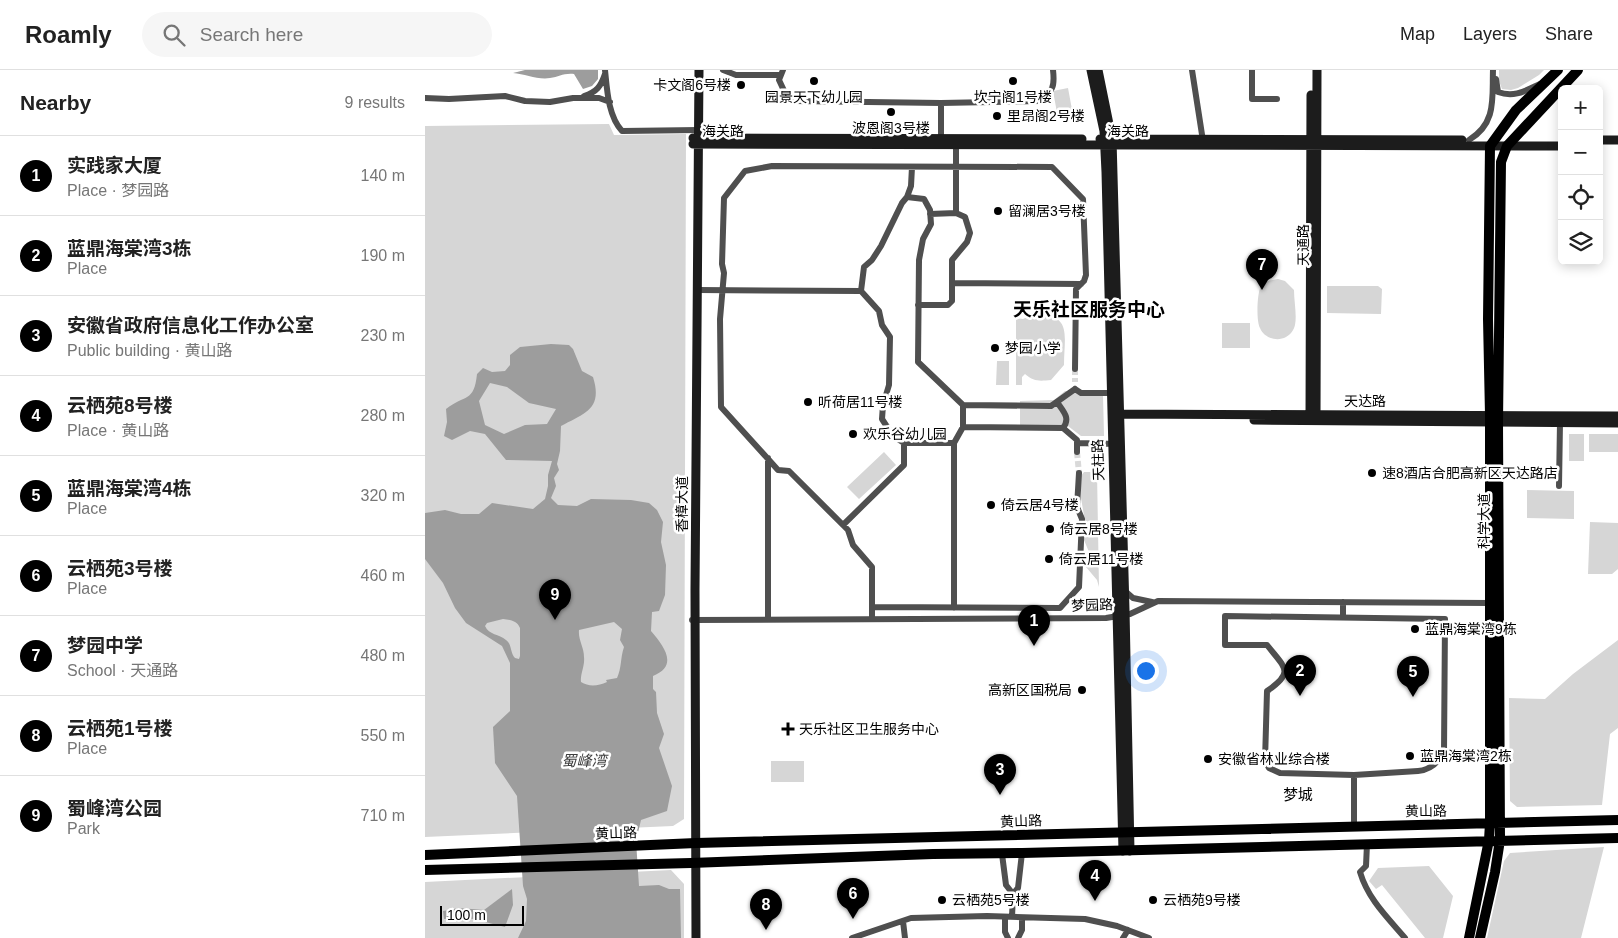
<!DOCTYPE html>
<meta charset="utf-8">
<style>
body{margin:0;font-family:Arial,"Noto Sans SC",sans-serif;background:#f6f6f6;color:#222}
.controls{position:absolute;right:15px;top:15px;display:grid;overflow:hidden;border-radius:8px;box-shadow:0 2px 12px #0003}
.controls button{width:45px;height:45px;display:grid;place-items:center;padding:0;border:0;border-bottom:1px solid #e0e0e0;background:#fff;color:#222;font:25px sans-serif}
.scale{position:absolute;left:15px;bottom:12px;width:84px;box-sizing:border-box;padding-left:5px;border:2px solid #000;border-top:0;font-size:14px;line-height:18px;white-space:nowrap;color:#000;-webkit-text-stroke:4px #fff;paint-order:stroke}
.you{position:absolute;left:720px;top:600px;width:18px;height:18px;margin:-12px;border:4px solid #fff;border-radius:50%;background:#1a73e8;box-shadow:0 0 0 8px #1a73e833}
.badge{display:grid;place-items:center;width:32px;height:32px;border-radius:50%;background:#000;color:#fff;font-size:16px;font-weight:700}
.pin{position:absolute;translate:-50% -41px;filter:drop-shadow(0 1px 2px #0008)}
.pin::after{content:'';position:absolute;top:26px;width:18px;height:15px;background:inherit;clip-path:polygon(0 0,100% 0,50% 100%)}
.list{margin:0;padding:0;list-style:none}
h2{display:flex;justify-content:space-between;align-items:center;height:65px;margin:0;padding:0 20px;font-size:21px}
h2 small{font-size:16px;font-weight:400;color:#767676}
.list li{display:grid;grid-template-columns:32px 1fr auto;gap:15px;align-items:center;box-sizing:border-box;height:80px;padding:0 20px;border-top:1px solid #e0e0e0}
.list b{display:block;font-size:19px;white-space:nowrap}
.list p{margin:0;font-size:16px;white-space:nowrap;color:#767676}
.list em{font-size:16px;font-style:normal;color:#767676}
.icon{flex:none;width:28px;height:28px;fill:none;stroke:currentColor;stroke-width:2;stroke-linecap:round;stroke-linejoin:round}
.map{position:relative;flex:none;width:1193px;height:868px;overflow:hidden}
header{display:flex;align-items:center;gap:30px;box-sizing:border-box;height:70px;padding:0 25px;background:#fff;border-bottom:1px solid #e0e0e0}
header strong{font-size:24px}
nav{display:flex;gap:28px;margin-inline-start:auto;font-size:18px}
.search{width:350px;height:45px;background:#f6f6f6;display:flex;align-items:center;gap:12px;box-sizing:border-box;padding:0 18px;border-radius:28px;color:#767676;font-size:19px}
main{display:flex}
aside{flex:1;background:#fff}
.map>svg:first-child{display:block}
.green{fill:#d6d6d6}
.water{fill:#9d9d9d;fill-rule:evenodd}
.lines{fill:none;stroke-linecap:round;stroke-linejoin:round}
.street-tunnel{stroke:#d9d9d9;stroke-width:6;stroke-dasharray:6 3;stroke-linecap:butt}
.street{stroke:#4f4f4f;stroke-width:6}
.secondary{stroke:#1c1c1c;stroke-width:9}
.primary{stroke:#000;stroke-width:10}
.poi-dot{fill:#000;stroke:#fff;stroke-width:2}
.labels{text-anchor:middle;stroke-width:5;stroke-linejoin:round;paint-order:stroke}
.poi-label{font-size:14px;fill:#000;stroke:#fff;text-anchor:start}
.street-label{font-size:14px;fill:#000;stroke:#fff}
.water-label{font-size:15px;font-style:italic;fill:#3e3e3e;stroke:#fff}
.neighbourhood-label{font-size:15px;fill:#000;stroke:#fff}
.district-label{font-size:19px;font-weight:bold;fill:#000;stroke:#fff}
</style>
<header>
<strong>Roamly</strong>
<div class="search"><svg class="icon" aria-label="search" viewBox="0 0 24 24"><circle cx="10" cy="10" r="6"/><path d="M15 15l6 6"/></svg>Search here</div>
<nav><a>Map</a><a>Layers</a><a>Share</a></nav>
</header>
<main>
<aside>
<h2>Nearby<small>9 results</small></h2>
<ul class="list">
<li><span class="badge">1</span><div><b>实践家大厦</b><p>Place · 梦园路</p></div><em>140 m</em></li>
<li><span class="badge">2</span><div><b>蓝鼎海棠湾3栋</b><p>Place</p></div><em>190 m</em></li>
<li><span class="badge">3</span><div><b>安徽省政府信息化工作办公室</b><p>Public building · 黄山路</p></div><em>230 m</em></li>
<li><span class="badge">4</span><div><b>云栖苑8号楼</b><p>Place · 黄山路</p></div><em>280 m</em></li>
<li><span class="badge">5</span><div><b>蓝鼎海棠湾4栋</b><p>Place</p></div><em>320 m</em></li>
<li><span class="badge">6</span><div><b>云栖苑3号楼</b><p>Place</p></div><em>460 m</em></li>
<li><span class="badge">7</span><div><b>梦园中学</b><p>School · 天通路</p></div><em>480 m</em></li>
<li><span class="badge">8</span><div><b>云栖苑1号楼</b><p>Place</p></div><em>550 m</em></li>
<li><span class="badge">9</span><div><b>蜀峰湾公园</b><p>Park</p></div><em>710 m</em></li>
</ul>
</aside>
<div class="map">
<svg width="1193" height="868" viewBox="0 0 1193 868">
<rect width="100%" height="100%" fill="#fff"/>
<!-- green -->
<path class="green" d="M1074 0H1119L1114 5 1093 18 1086 20 1077 19 1074 11Z
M643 18 648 45 633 48 628 21Z
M184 54 189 65 261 64 259 749 248 756 0 767V56Z
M853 209 860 211 869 220C869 231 872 245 870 255 869 260 865 265 861 267 852 272 839 268 835 258 831 251 832 223 836 216 840 211 847 210 853 209Z
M902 216H953L957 219 956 244 902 243Z
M609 244C648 244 639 265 639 295L626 310C615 311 609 312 600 304L597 307V315H591V248L598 249Z
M797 253H825V278H797Z
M572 291H584V315H571Z
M640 321 671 322 678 325 679 366H656L643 356 595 355V331L629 330Z
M1144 364H1159V391H1144Z
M1164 364H1193V382H1164Z
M459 382 471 395 434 429 422 417Z
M659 402H672L674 517 672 510 661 497 664 482 659 470 661 457 656 428V406Z
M1102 420 1149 421V449L1102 448Z
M1165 452 1193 453V499L1187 504H1163Z
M1193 570V658L1185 664 1177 735 1092 737 1085 731 1084 628 1120 629 1148 604Z
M346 691H379V712H346Z
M1179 777 1156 868H1062L1079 791 1085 783Z
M1004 796 1028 826 1018 868H1000L957 815 951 819 944 811 953 798Z
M246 800 259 814V868H0V812Z"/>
<!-- water -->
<path class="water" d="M100 0H173V9L167 16 158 19 149 4C138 3 134 7 125 8 113 10 100 4 88 3Z
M126 274 144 275 148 279 157 301 168 307C178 339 160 343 136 356L135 381 132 394 134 400 129 408 131 416 126 428 133 435 152 436 166 429 206 430 224 433 232 440 238 452 236 472 241 495 240 525 234 541 227 542 226 561C239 576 254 596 228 606V619L231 622 232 643 239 664 234 678 247 716 242 741 216 750 211 771 214 816 234 815 244 819H255L256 868H93L101 851 102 829 98 816 92 726 70 693 68 657 85 641V593L77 576 41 553 30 538 18 513 0 489V443L20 440 36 444H54L67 433 108 439 120 429 123 416V405L127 391 81 390 60 364 45 361 27 370 19 366 22 352 21 339C40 324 49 333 52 304L58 298 67 302 80 301 85 295V285L95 277ZM65 313 82 317 104 333 131 339 122 354 100 355 79 364 60 355 54 331ZM78 549C85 550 92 550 95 558V586L94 589 90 588C85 583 87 574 81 570 74 564 64 565 60 556L62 553ZM189 552 197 559 195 570 199 577C195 589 197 597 192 608L181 610 182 612C173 616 164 617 156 612 155 604 160 596 159 587 159 577 153 570 154 560Z
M87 819 88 835 80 857 40 847 19 849 18 841 34 838 59 840Z"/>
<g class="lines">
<!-- street-tunnel -->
<path class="street-tunnel" d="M650 299V312
M652 382 654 403"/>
<!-- street -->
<path class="street" d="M180 0C182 19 183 46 197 61L274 60
M298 0 311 5H355
M358 0 354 10 362 27 370 31 516 33 614 31C628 21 630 17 628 0
M767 0 778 71
M827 0V29H852
M1071 9 1073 22C1089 28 1100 21 1115 14
M159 26C172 22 176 16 180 4
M0 28 24 29 80 26 100 31 125 32 148 28H174L185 32
M516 33V71
M1044 70C1072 53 1067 28 1068 0
M482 127 486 116 487 97
M531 143V72
M527 213 656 214
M273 220 436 221 454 241 457 255 465 267 464 315 458 335 457 349 468 366 479 373H529L538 357V335L493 292 494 190 498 169 506 154 505 140 499 129 482 127 477 133 456 176 447 190 439 197 436 221
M493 235H523L527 231V190L542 172 545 163 540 147 531 143 505 144
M650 319 656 323H690
M632 332C638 341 646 348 638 358
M538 335 626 336 650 319
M538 357 638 358 652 370V382
M529 373V538
M653 373 692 374
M343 388V549
M1134 416 1135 352
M418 455 479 395V373
M700 521 708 528 727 532
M918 532V547
M447 537 635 538 654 517 657 449 652 437 654 403
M800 546 1020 549 1019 682C1013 693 1005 700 993 701L929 705 855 703 844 698 840 691 842 621C870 602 860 598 842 575H800Z
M447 549V497L428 475 423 460 364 401 353 400 296 337 295 249 299 203 297 194 299 128 320 101 347 96 627 97 658 129 661 205 659 211 651 219 650 299
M267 550 681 548 705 544 733 531 1065 533
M929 705V756
M942 774 941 796 935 802C943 829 962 847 980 868
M577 784 581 815 588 824
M580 847V862L583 868
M587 847 588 824 593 818 597 783
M478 851 480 868
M427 868 486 848 562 846 660 849 692 856 724 868
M593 868 597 860V848
M698 868 703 860"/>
<!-- secondary -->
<path class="secondary" d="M666 0 679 61 681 102 698 781
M673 0 687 69 700 540 705 781
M268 68 657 69
M675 69 1037 70
M1174 70H1193
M268 74 1137 76
M688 344 1193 346
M891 348 892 0
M829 350 1193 353
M885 350 886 25
M271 868 270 520 274 0"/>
<!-- primary -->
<path class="primary" d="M0 785 271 773 1193 750
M0 800 266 793 508 784 597 783 1193 768
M1044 868 1064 770 1065 753V345L1063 249 1065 76 1091 40 1133 0
M1055 868 1070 802 1075 770 1073 352 1076 92 1082 76 1153 0"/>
</g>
<!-- markers -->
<g class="poi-dot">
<circle cx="389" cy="11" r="5"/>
<circle cx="588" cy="11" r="5"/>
<circle cx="316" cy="15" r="5"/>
<circle cx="466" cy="42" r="5"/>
<circle cx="572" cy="46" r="5"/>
<circle cx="573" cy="141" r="5"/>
<circle cx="570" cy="278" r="5"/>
<circle cx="383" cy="332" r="5"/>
<circle cx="428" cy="364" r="5"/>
<circle cx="947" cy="403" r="5"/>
<circle cx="566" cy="435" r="5"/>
<circle cx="625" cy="459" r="5"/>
<circle cx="624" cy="489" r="5"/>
<circle cx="990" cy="559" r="5"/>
<circle cx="657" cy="620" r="5"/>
<path d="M360.5 651.5h5v5h5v5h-5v5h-5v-5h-5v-5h5z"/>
<circle cx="985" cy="686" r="5"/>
<circle cx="783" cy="689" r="5"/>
<circle cx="517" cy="830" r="5"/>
<circle cx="728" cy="830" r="5"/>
</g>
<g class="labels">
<!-- poi labels -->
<g class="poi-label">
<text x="306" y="20" text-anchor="end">卡文阁6号楼</text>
<text x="389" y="32" text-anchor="middle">园景天下幼儿园</text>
<text x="588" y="32" text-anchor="middle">坎宁阁1号楼</text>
<text x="582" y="51">里昂阁2号楼</text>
<text x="466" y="63" text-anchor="middle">波恩阁3号楼</text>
<text x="583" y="146">留澜居3号楼</text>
<text x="580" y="283">梦园小学</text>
<text x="393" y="337">听荷居11号楼</text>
<text x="438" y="369">欢乐谷幼儿园</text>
<text x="957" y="408">速8酒店合肥高新区天达路店</text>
<text x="576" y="440">倚云居4号楼</text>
<text x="635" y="464">倚云居8号楼</text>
<text x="634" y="494">倚云居11号楼</text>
<text x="1000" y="564">蓝鼎海棠湾9栋</text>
<text x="647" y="625" text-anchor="end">高新区国税局</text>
<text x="374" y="664">天乐社区卫生服务中心</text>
<text x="995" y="691">蓝鼎海棠湾2栋</text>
<text x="793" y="694">安徽省林业综合楼</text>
<text x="527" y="835">云栖苑5号楼</text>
<text x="738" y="835">云栖苑9号楼</text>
</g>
<!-- street labels -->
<g class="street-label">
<text x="298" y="66">海关路</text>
<text x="703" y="66">海关路</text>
<text transform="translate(878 175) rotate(-90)" y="5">天通路</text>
<text x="940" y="336">天达路</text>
<text transform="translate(673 390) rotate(-92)" y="5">天柱路</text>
<text transform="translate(257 434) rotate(-90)" y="5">香樟大道</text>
<text transform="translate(1059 451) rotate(-90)" y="5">科学大道</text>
<text transform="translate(667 535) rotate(-2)" y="5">梦园路</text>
<text transform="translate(1001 741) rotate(-1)" y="5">黄山路</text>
<text transform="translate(596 751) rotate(-2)" y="5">黄山路</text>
<text transform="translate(191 763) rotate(-2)" y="5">黄山路</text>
</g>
<!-- water labels -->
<g class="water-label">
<text x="159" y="696">蜀峰湾</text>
</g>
<!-- neighbourhood labels -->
<g class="neighbourhood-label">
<text x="873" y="730">梦城</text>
</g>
<!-- district labels -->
<g class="district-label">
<text x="664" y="246">天乐社区服务中心</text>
</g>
</g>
</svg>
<div class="controls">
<button>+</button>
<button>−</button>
<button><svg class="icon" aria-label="locate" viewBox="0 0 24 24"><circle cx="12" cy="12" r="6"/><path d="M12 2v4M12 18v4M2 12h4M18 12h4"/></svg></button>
<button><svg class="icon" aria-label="layers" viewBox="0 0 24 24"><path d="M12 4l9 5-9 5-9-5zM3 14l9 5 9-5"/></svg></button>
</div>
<div class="scale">100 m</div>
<div class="you"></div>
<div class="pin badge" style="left:609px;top:576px">1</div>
<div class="pin badge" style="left:875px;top:626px">2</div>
<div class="pin badge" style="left:575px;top:725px">3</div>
<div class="pin badge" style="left:670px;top:831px">4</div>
<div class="pin badge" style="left:988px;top:627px">5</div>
<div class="pin badge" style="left:428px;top:849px">6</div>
<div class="pin badge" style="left:837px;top:220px">7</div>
<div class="pin badge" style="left:341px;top:860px">8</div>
<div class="pin badge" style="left:130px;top:550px">9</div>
</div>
</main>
